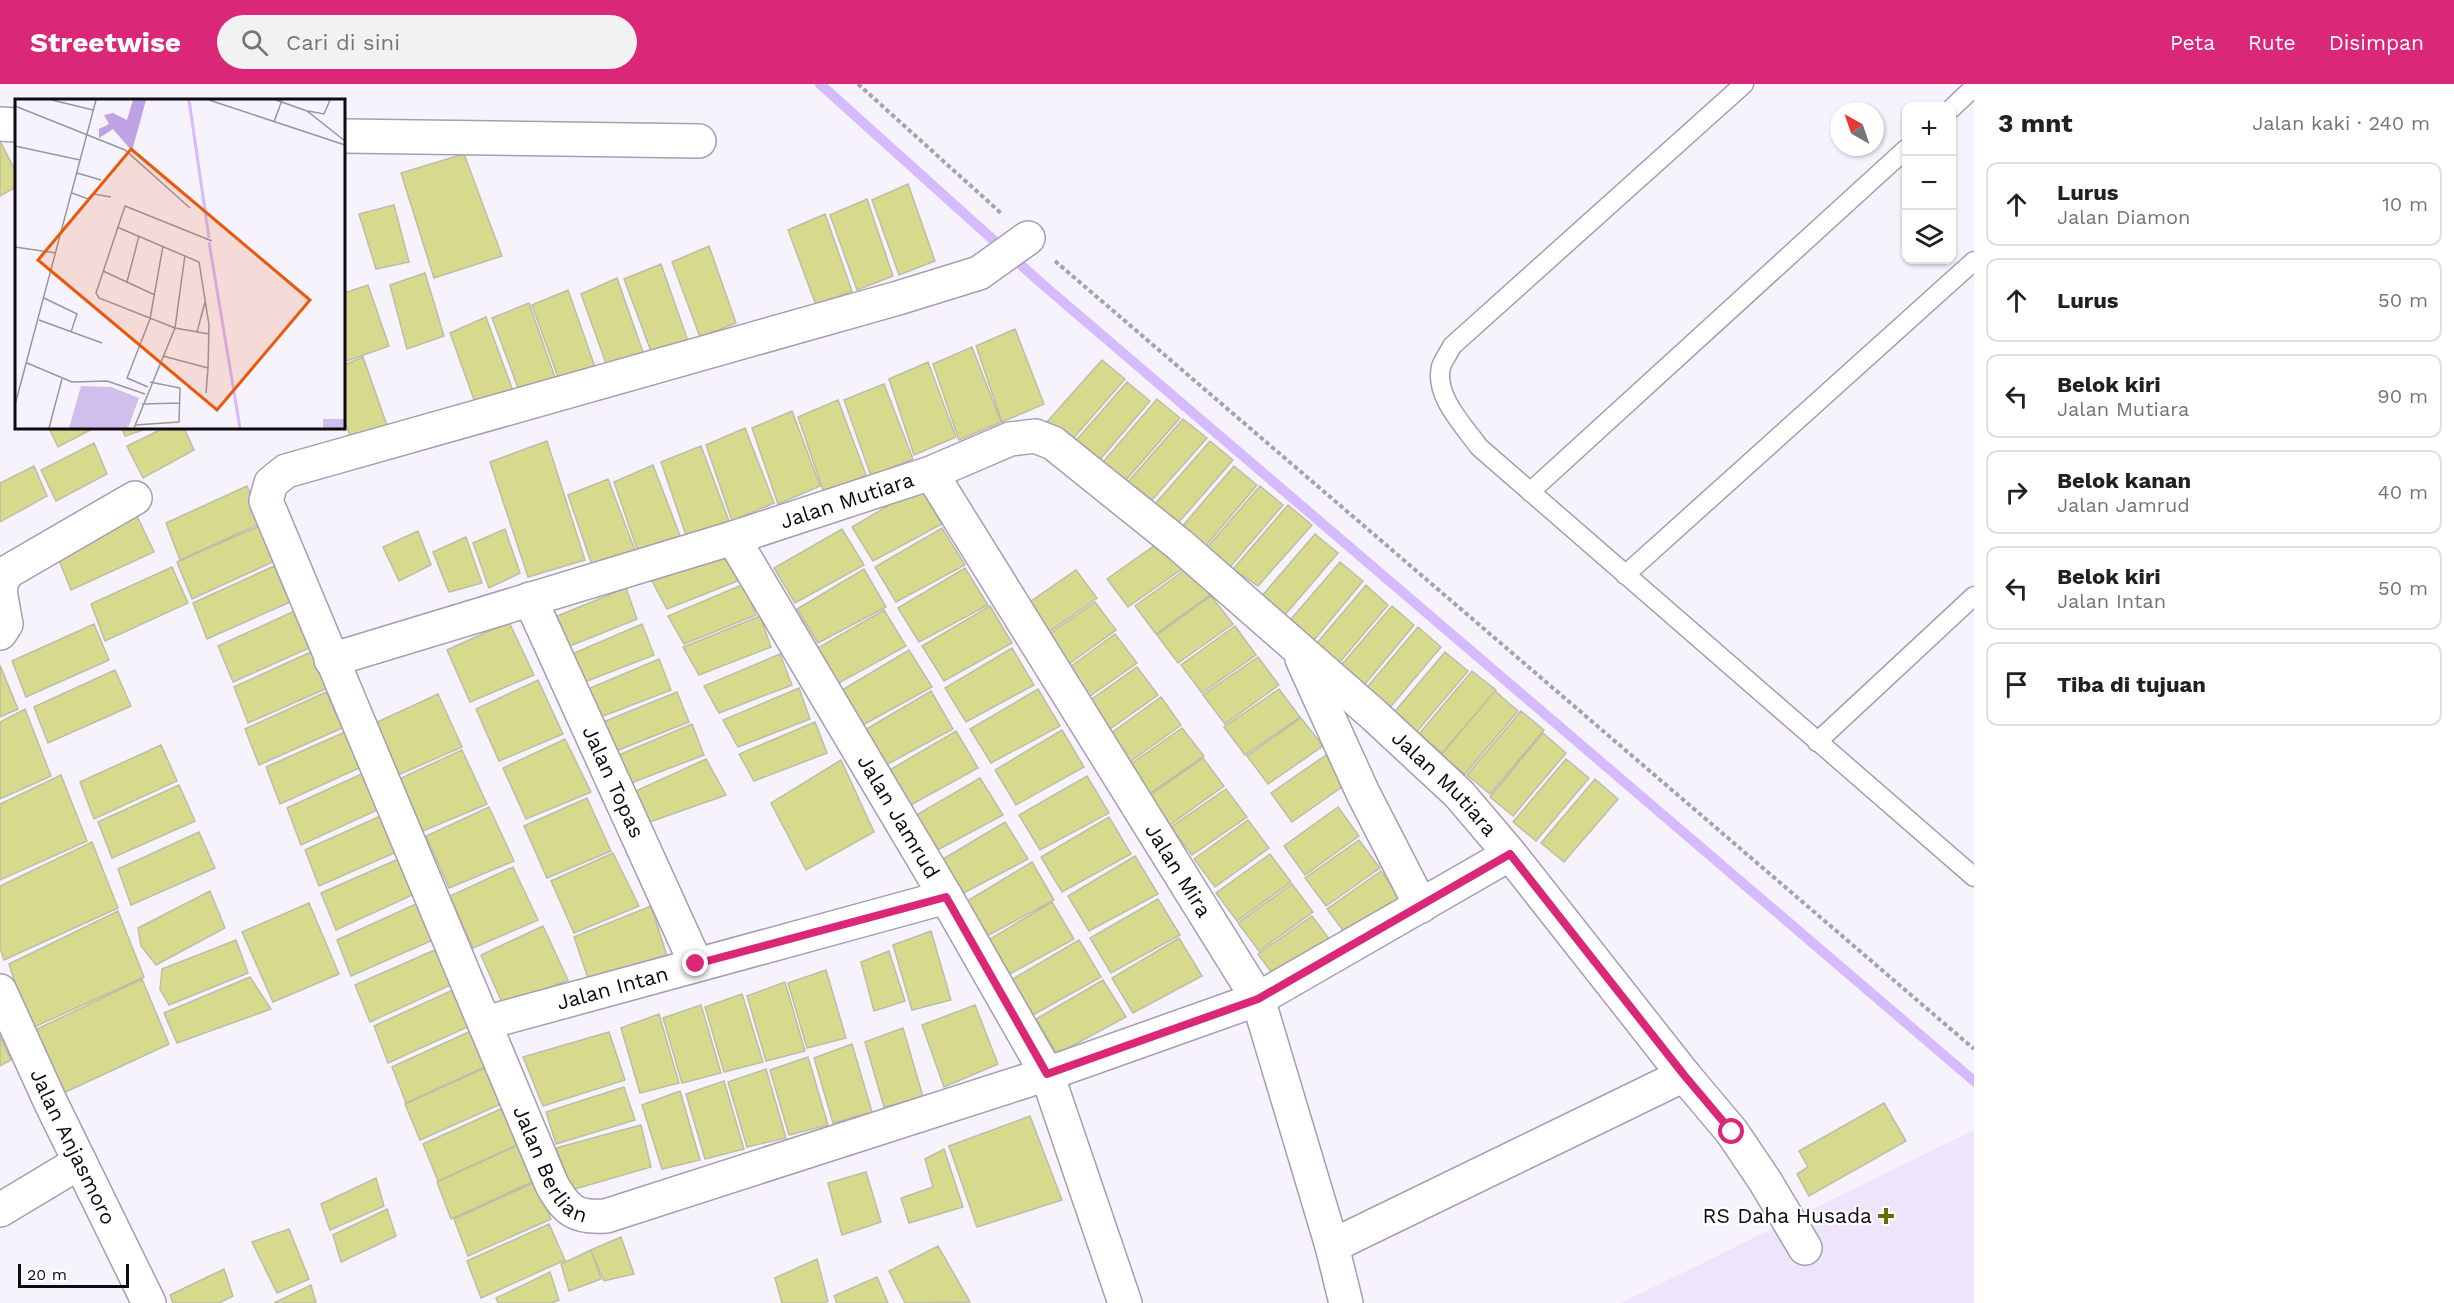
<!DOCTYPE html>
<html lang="id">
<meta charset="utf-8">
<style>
body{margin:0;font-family:"Work Sans",sans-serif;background:#f2f2f2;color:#202124}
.controls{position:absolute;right:18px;top:18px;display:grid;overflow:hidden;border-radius:12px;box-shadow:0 2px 4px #0004}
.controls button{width:54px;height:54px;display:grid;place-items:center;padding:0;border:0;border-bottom:2px solid #e0e0e0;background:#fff;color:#202124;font:30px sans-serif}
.compass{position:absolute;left:1830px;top:18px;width:54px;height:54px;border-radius:50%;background:#fff;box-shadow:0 2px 4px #0004;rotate:320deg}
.scale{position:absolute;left:18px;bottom:15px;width:111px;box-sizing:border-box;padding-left:6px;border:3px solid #0d0a11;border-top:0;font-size:16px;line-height:21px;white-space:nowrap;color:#0d0a11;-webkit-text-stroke:4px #fff;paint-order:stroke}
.stop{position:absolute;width:18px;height:18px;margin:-14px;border:4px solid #db2777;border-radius:50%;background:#fff}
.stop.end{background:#db2777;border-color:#fff;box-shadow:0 2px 6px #0008}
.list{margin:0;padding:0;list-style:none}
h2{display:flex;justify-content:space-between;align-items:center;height:78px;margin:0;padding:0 24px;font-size:26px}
h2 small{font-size:20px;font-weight:400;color:#757577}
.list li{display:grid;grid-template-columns:39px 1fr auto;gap:18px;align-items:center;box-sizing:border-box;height:84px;margin:0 12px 12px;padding:0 12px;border:2px solid #e0e0e0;border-radius:12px}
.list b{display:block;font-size:22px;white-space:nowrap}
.list p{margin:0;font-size:20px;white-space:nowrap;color:#757577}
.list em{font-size:20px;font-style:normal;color:#757577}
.icon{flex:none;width:33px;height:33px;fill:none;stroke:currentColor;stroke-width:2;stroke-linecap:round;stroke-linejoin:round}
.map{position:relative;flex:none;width:1974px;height:1219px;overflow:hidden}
header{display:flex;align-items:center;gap:36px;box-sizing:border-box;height:84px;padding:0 30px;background:#db2777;color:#fff}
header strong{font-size:28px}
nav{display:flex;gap:33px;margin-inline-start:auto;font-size:21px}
.search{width:420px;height:54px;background:#f2f2f2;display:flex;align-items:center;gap:15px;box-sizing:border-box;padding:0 21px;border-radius:33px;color:#757577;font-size:22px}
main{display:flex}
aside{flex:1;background:#fff}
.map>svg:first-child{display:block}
.built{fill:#eee5fd}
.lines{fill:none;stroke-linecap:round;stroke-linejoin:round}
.stream{stroke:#d6bafe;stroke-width:10}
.building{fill:#d7d98d;stroke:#bdbea7;stroke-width:1.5}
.lane-casing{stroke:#a69db3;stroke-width:21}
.street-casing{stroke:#a69db3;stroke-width:36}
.path{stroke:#a6a3ab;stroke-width:4;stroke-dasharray:4.5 3;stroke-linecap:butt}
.lane{stroke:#fff;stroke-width:18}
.street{stroke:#fff;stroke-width:33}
.route{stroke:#db2777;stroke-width:8}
.poi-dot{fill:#6a6905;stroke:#fff;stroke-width:2}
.labels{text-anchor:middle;stroke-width:4.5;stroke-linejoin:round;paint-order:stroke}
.street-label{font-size:21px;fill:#0d0a11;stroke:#fff}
.poi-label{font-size:21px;fill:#0d0a11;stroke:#fff;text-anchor:end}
.inset-river{fill:none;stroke:#d6bafe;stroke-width:3}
.inset-road{fill:none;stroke:#99969e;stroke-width:1.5}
.view{fill:#e8590c;fill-opacity:0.15;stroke:#e8590c;stroke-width:3}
.inset-edge{fill:none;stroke:#0d0a11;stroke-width:3}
</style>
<header>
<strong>Streetwise</strong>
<div class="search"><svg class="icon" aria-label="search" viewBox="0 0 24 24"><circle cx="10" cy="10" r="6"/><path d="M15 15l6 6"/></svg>Cari di sini</div>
<nav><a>Peta</a><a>Rute</a><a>Disimpan</a></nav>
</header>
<main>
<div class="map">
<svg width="1974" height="1219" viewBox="0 0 1974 1219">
<rect width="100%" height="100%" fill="#f6f3fc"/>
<!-- built -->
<path class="built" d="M1974 1046V1219H1621Z"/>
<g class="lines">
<!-- stream -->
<path class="stream" d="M820 0 1041 199 1974 997"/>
</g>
<!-- building -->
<path class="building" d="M0 57 16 88V103L0 112Z
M464 70 502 172 434 194 401 89Z
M908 100 935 177 899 191 872 116Z
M867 115 893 192 857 206 830 131Z
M394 121 409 178 376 185 359 130Z
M825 130 852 207 816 221 788 146Z
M709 162 736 239 700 253 672 178Z
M661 180 688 257 652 270 624 195Z
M425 189 444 252 407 265 390 201Z
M617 194 644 271 608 285 581 210Z
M368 201 389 262 344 278V209Z
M568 206 595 283 559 296 532 221Z
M529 219 556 296 520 309 492 234Z
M486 233 514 310 477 324 450 249Z
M1015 245 1044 320 1002 338 976 262Z
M972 263 1001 338 959 356 933 280Z
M363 273 390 350 354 363 344 335V281Z
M1102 276 1125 295 1071 357 1046 339Z
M928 278 956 353 914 371 889 295Z
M1127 298 1150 317 1097 379 1072 361Z
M884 300 913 375 871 392 844 316Z
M1157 315 1180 334 1126 396 1102 379Z
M838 316 866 391 824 409 798 333Z
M792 327 820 402 778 420 752 344Z
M1183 335 1207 354 1152 416 1128 398Z
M49 344H94L58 363Z
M122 344H149L125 352Z
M164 344H184L194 366 143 394 127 362Z
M745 344 774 419 732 437 706 361Z
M547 357 585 476 528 493 490 378Z
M1210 357 1233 376 1179 438 1155 420Z
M94 359 107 390 56 417 41 386Z
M701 362 729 437 687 454 661 378Z
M653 381 682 457 640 474 614 398Z
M34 382 47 412 0 438V399Z
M1234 382 1257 401 1204 464 1179 446Z
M608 395 636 469 594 487 568 411Z
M247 402 263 438 180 476 166 439Z
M1260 402 1283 421 1230 483 1205 466Z
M920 403 942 440 873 477 852 443Z
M1288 421 1312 441 1258 502 1233 485Z
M137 432 154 468 71 506 56 469Z
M259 442 275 477 192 515 177 478Z
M942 444 965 481 896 518 875 483Z
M505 445 520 489 489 504 473 459Z
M842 445 864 481 795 519 774 484Z
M418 447 431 481 399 497 383 463Z
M1315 450 1338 469 1284 532 1261 513Z
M466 453 482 499 449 508 433 468Z
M1161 457 1182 485 1128 523 1107 495Z
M728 465 740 496 667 525 652 497Z
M1340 478 1363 497 1310 561 1286 541Z
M274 482 290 518 207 555 193 519Z
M172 483 188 519 105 557 91 520Z
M1189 483 1210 511 1156 550 1135 522Z
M965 484 988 521 919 558 898 524Z
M864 485 886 523 818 559 797 525Z
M1076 486 1097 514 1043 552 1021 524Z
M744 500 756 531 684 560 668 532Z
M1366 501 1388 521 1335 584 1312 565Z
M626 504 637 535 565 564 550 535Z
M1211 512 1233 540 1178 579 1157 551Z
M1095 518 1116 546 1062 585 1041 556Z
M990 522 1012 559 944 597 922 562Z
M1392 522 1414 541 1361 605 1338 585Z
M299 525 316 561 233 598 218 562Z
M884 526 906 562 837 600 816 565Z
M760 532 771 563 699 591 683 563Z
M509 538 534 591 470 618 447 566Z
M94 540 109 576 26 613 12 577Z
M642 540 654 571 582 599 567 572Z
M1235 542 1256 571 1202 609 1181 581Z
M1418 543 1441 563 1388 626 1364 607Z
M1115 550 1137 579 1083 617 1062 589Z
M1012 564 1034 601 966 638 945 604Z
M315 566 332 602 248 639 234 603Z
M909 566 932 603 863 641 842 606Z
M1445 568 1468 587 1414 651 1391 632Z
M780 570 792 601 719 629 704 602Z
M1258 573 1279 601 1225 640 1203 611Z
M659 575 671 606 598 634 583 607Z
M0 581 18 625 0 633Z
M1137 583 1158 611 1103 650 1082 622Z
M115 586 131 622 48 659 34 623Z
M1472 587 1496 606 1442 669 1419 650Z
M538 596 563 650 499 677 476 625Z
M799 604 810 635 738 663 723 636Z
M1038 605 1060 642 991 679 970 645Z
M1279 605 1300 633 1245 671 1224 643Z
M931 607 953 645 884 682 863 647Z
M1495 607 1518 627 1465 690 1441 671Z
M326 608 342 644 259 681 245 645Z
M677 608 689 638 616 667 601 639Z
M438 610 462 663 398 691 375 639Z
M1161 613 1181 641 1127 680 1107 652Z
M25 625 51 692 0 715V638Z
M1521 627 1544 646 1490 710 1467 691Z
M1301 634 1323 662 1268 700 1247 672Z
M815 638 827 669 754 697 739 670Z
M692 640 704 671 631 699 616 672Z
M1182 644 1204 672 1149 710 1128 682Z
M1062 646 1084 683 1016 721 995 686Z
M347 647 364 682 280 720 266 683Z
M956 647 978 684 909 722 888 687Z
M1543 649 1566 669 1513 732 1490 713Z
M565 655 591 708 526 735 503 684Z
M161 661 177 697 94 735 80 698Z
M462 666 487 720 423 747 399 695Z
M1326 671 1346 700 1292 738 1271 709Z
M1203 674 1224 702 1170 741 1149 712Z
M706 675 726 711 644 740 629 710Z
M1566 675 1589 694 1536 757 1513 738Z
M841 676 874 748 806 786 771 719Z
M368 687 384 723 301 761 287 724Z
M61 691 87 757 0 796V720Z
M1087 692 1109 729 1040 766 1019 731Z
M980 694 1003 731 934 768 913 733Z
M1595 695 1618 715 1564 778 1541 759Z
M179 701 195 737 112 774 98 738Z
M1226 705 1247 733 1192 771 1171 743Z
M587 714 611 767 547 794 524 742Z
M489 723 514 777 449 804 426 752Z
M1338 723 1359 752 1305 791 1284 762Z
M387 729 403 765 319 802 305 766Z
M1109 733 1131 770 1062 808 1041 773Z
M1248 736 1269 764 1215 803 1194 775Z
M1005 738 1028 775 958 812 938 778Z
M199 748 215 784 131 821 118 785Z
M1359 756 1380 784 1326 822 1305 794Z
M92 758 118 824 4 876 0 864V802Z
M613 769 639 822 574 849 551 797Z
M1270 770 1291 798 1237 837 1216 809Z
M1135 772 1158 810 1089 847 1068 812Z
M403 773 419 808 336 846 321 809Z
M1032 778 1054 816 985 853 964 819Z
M513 783 538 836 473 864 450 812Z
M1381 787 1402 815 1348 853 1327 825Z
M1292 800 1313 828 1259 867 1238 839Z
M210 807 225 844 156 881 141 862 138 844Z
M1158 815 1180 851 1111 889 1090 854Z
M1052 818 1074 855 1006 892 985 858Z
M309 819 339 890 273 918 242 848Z
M418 819 435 855 351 892 337 856Z
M651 822 667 872 590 900 574 853Z
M118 827 144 893 30 945 9 880Z
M1312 832 1333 860 1279 899 1258 870Z
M543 842 568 896 504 923 481 871Z
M931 847 951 916 912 926 893 861Z
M1179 854 1202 892 1133 929 1112 894Z
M236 856 248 889 169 921 160 905 162 885Z
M1079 856 1101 893 1033 931 1011 896Z
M437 865 453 900 370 938 355 901Z
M889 867 905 917 874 927 861 878Z
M826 886 846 954 807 964 788 899Z
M250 893 271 925 177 959 164 929Z
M142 895 169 960 55 1013 33 947Z
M1103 896 1126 933 1057 970 1036 935Z
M785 898 805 967 766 977 747 912Z
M455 905 472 941 388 979 374 942Z
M742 910 763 978 724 988 705 923Z
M701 921 721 989 682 999 663 934Z
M975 921 998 980 944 1003 922 941Z
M659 930 679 999 640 1009 621 944Z
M903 944 923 1013 884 1023 865 958Z
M473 946 489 981 406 1019 392 983Z
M609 948 625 996 543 1022 523 973Z
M0 952 11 976 0 982Z
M852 960 872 1028 833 1039 814 974Z
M808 973 828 1041 789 1051 770 986Z
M487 983 503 1019 420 1056 405 1020Z
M766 985 786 1054 747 1063 728 998Z
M724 997 744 1065 705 1075 686 1010Z
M624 1003 635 1036 556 1060 546 1028Z
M680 1007 700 1076 662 1085 642 1021Z
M1884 1019 1906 1057 1809 1112 1797 1090 1808 1083 1799 1067Z
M505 1023 521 1059 438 1097 423 1060Z
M1030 1032 1062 1116 977 1143 949 1062Z
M641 1041 651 1083 571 1106 556 1064Z
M518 1061 534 1097 451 1135 437 1098Z
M944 1065 963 1123 909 1139 901 1114 933 1103 925 1075Z
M866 1088 881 1138 842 1151 828 1099Z
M376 1094 384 1122 330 1146 321 1120Z
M535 1098 551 1135 468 1172 454 1135Z
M387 1125 396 1152 341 1178 333 1151Z
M549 1140 565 1176 481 1214 467 1177Z
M289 1145 309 1195 277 1209 252 1158Z
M621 1153 634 1190 604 1197 591 1166Z
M938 1162 970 1218 905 1219 889 1187Z
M591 1166 601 1195 569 1207 561 1180Z
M817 1175 828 1217 824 1219H782L775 1194Z
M224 1185 233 1212 219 1219H173L170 1211Z
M550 1188 559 1216 552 1219H498L496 1214Z
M877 1193 888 1219H837L834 1212Z
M311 1201 316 1219H274Z"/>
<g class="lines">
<!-- lane casing -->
<g class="lane-casing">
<path id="lane" d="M1744 0 1452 262C1449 269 1443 276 1441 283 1434 312 1464 342 1479 363L1974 793
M1952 24 1974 3
M1530 408 1906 65
M1625 491 1974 177
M1817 658 1974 512"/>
</g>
<!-- street casing -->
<g class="street-casing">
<g id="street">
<path d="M0 40 16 41"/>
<path d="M344 52 699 57"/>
<path id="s1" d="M1028 154 979 189 898 214 286 387 271 399 266 417 552 1101C567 1127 575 1134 606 1132L1047 990 1258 915 1510 770"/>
<path id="s2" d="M931 389 1258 915 1332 1162 1346 1219"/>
<path id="s3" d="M733 454 946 813 1047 990 1125 1219"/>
<path d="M0 506 3 494 9 487 135 414"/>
<path d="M0 507 6 540 0 549"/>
<path id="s4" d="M530 515 696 880"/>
<path d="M1302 575 1363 709 1421 822"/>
<path id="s5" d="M331 576 733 454 931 389 1010 355 1035 352 1053 359 1180 461 1374 631 1459 710 1510 770 1684 991 1332 1162"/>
<path id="s6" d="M0 907 50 1017 149 1219"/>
<path id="s7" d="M485 939 946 813"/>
<path d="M1684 991 1732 1048 1765 1097 1805 1164"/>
<path d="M0 1126 80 1078"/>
</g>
</g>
<!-- path -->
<path class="path" d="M858 0 1002 130
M1055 177 1974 965"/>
<!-- lane -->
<use href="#lane" class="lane"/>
<!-- street -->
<use href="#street" class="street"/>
</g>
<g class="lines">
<!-- route -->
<path class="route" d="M696 880 946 813 1047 990 1258 915 1510 770 1684 991 1732 1048"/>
</g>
<!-- markers -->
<path class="poi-dot" d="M1883 1123h6v6h6v6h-6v6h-6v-6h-6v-6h6z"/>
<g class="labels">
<!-- street labels -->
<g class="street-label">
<text dy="7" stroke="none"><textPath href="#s5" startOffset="540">Jalan Mutiara</textPath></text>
<text dy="7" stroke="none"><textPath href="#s4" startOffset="201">Jalan Topas</textPath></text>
<text dy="7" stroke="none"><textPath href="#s5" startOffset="1278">Jalan Mutiara</textPath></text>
<text dy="7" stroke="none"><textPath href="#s3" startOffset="324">Jalan Jamrud</textPath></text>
<text dy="7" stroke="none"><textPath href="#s2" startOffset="468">Jalan Mira</textPath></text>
<text dy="7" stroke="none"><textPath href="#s7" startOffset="132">Jalan Intan</textPath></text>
<text dy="7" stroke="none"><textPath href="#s6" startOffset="172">Jalan Anjasmoro</textPath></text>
<text dy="7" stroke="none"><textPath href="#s1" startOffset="1542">Jalan Berlian</textPath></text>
</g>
<!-- poi labels -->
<g class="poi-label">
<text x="1872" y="1139">RS Daha Husada</text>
</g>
</g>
<!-- overview -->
<g transform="translate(15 15)">
<rect width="330" height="330" fill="#f6f3fc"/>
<path d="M66 287 96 288 124 299 113 329H54ZM308 320H330V329H308Z" fill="#d0beec"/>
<path d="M118 1H131L117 52 98 30 84 39V30L94 25 89 16 98 14 112 21Z" fill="#bea2e4"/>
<path class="inset-river" d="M174 1 194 139M194 143 225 329"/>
<path class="inset-road" d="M37 1 78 11M194 1 330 46M261 1 292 12 330 42M0 7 110 51 175 109M293 12 309 15 315 1M259 23 267 1M0 47 65 61M62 74 86 81M57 94 73 100 79 95 96 98M102 128 184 163 194 226 193 269 148 257M0 148 41 154M88 172 140 196M112 183 124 137M29 199 62 215 56 233M24 221 87 244M182 233 190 203M194 235 160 229 84 199 81 194 110 107 197 142M12 264 57 283 92 282 130 295M133 288 112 279 135 220 148 147M191 294 193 269M127 305 165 304M0 306 81 1M120 326 164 323 165 289 135 283M34 329 47 280M119 329 160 229 170 156"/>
<path class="view" d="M116 50 295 201 202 311 23 161Z"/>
<rect width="330" height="330" class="inset-edge"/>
</g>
</svg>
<div class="controls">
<button>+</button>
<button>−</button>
<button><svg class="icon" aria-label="layers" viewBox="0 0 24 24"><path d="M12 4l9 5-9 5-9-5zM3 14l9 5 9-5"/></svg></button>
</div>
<svg class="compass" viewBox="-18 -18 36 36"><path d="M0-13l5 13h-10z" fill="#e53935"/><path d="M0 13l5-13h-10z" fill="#757577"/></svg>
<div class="scale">20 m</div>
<div class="stop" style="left:1732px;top:1048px"></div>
<div class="stop end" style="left:696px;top:880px"></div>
</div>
<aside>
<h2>3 mnt<small>Jalan kaki · 240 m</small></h2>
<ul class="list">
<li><svg class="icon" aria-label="ahead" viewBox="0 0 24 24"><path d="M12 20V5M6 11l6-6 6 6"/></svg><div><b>Lurus</b><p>Jalan Diamon</p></div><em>10 m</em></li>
<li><svg class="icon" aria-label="ahead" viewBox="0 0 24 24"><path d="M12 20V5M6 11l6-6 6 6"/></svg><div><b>Lurus</b></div><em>50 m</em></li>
<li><svg class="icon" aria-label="left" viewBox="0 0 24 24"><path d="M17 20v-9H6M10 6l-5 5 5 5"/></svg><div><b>Belok kiri</b><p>Jalan Mutiara</p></div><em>90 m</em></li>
<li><svg class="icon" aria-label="right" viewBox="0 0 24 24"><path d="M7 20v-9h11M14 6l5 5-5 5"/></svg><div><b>Belok kanan</b><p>Jalan Jamrud</p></div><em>40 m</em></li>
<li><svg class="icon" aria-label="left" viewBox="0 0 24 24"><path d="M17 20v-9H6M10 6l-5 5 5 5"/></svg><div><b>Belok kiri</b><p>Jalan Intan</p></div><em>50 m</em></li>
<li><svg class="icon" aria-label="arrive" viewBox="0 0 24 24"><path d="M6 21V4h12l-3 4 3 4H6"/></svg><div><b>Tiba di tujuan</b></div></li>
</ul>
</aside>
</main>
